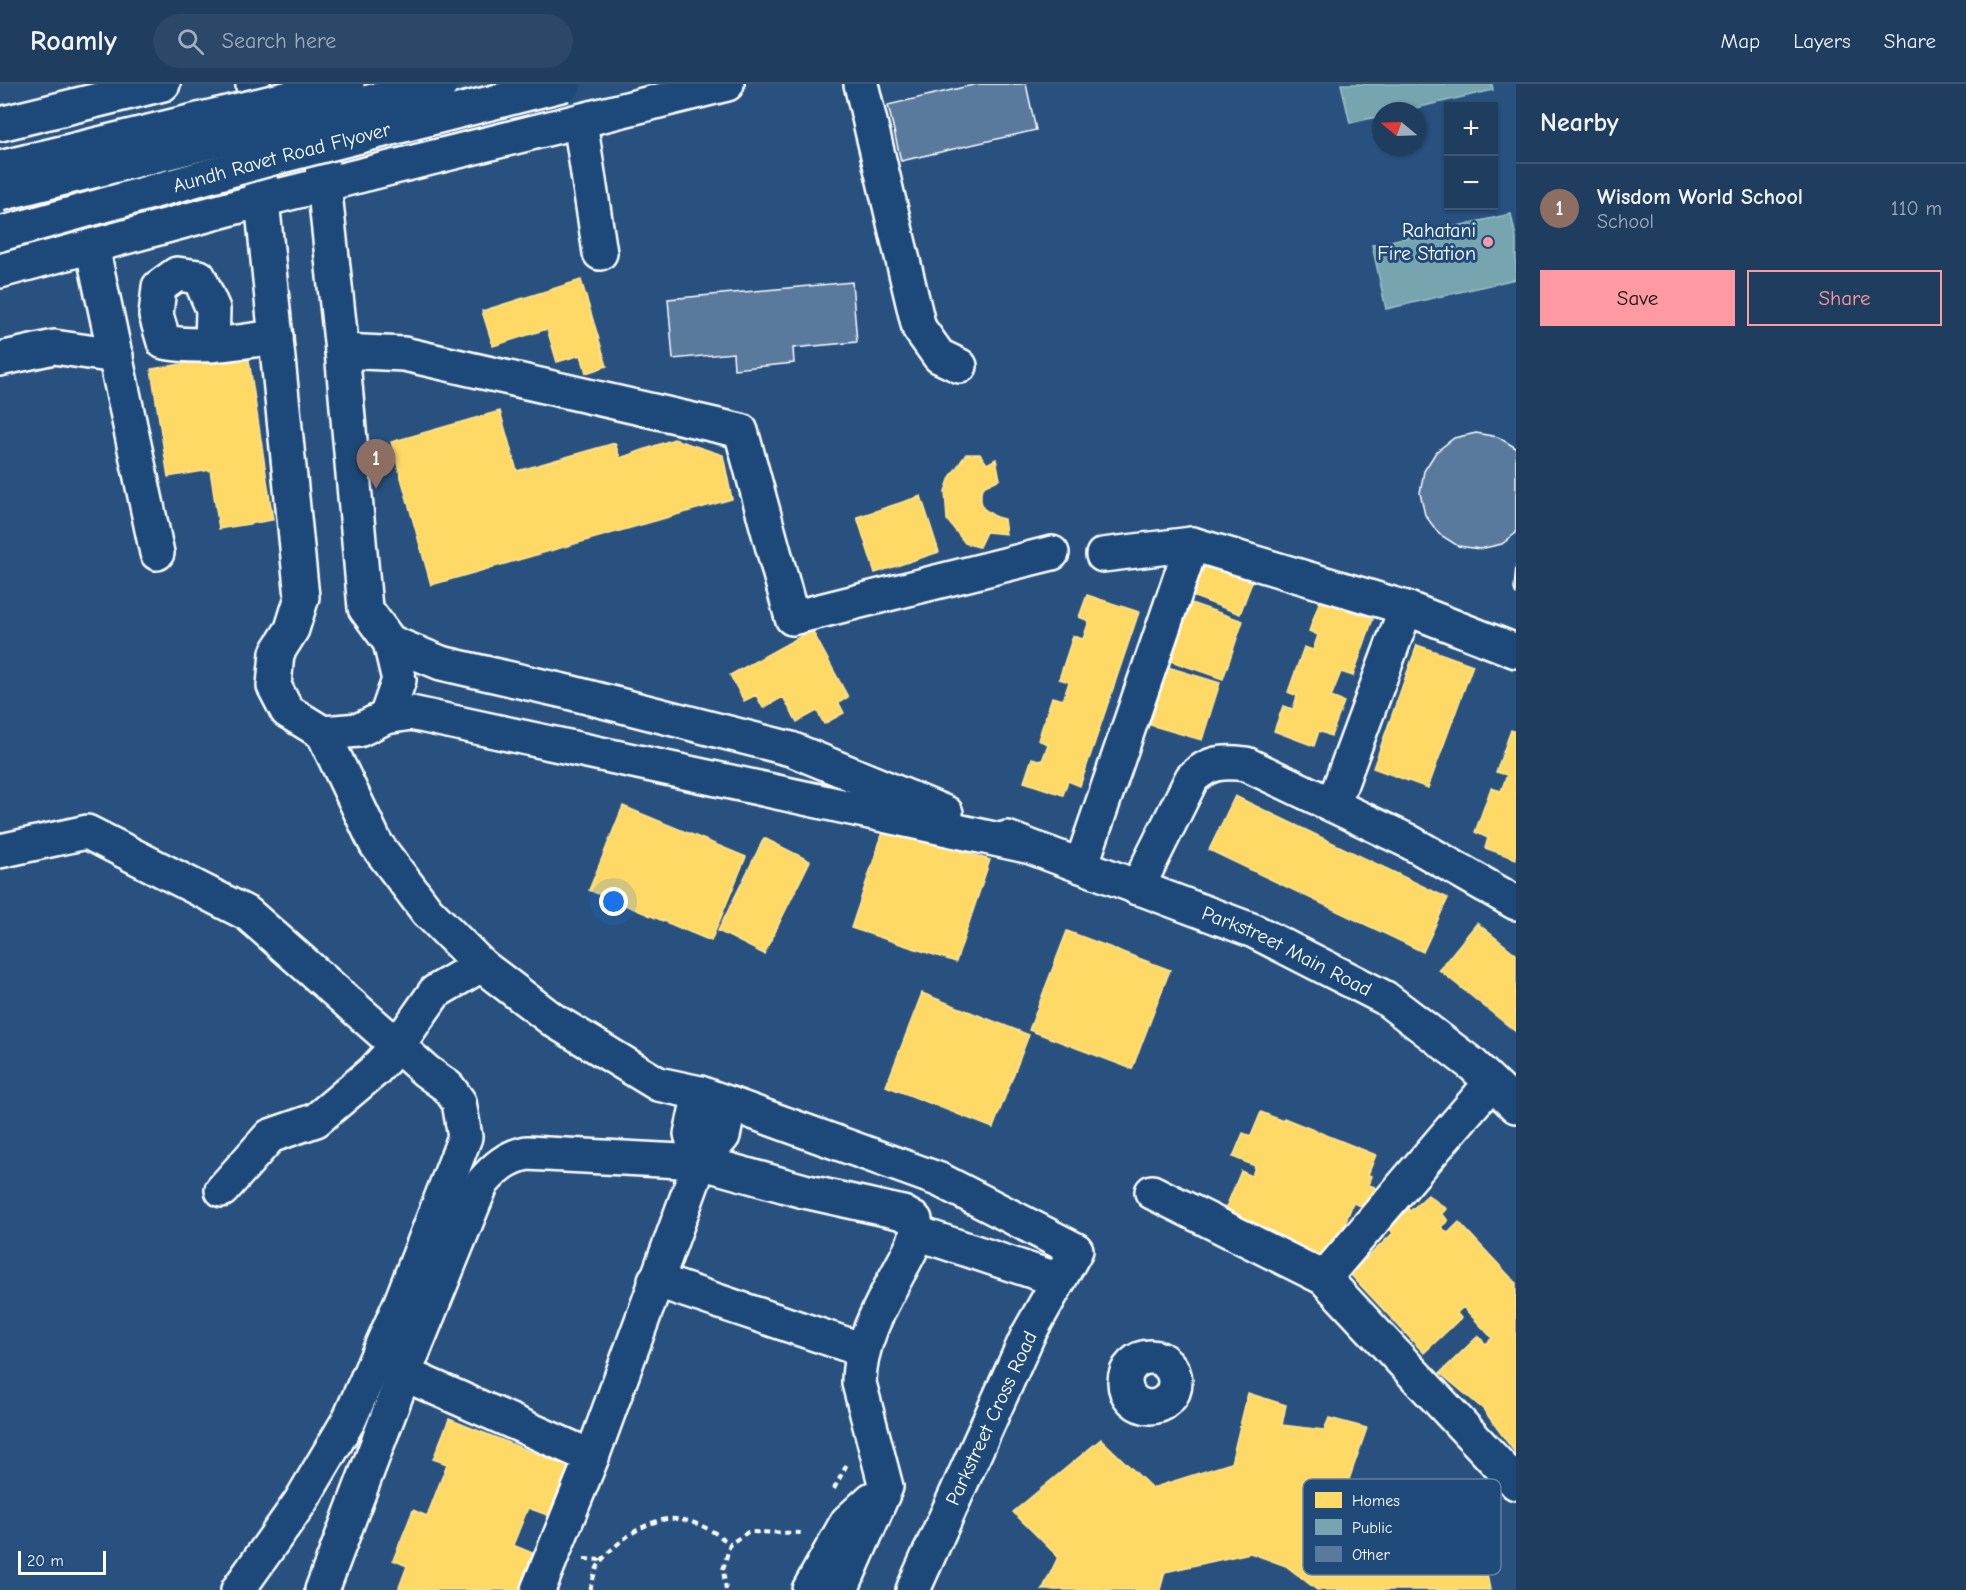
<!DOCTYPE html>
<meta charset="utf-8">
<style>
body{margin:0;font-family:"Comic Neue",sans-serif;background:#2b4868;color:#f1f3f6}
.controls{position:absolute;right:18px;top:18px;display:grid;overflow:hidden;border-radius:0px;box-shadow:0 2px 4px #0004}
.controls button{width:54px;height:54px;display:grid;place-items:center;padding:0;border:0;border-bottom:2px solid #3c5674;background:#1e3d5f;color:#f1f3f6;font:30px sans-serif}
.compass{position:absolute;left:1372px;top:18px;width:54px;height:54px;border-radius:50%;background:#1e3d5f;box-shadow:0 2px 4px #0004;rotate:289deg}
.scale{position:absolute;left:18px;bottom:15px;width:88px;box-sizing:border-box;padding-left:6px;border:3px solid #fff;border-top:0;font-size:16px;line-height:21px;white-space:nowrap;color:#fff;-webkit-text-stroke:4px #1f4a7a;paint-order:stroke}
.you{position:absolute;left:614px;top:818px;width:21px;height:21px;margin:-15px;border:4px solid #fff;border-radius:50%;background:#1a73e8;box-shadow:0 0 0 9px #1a73e833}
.badge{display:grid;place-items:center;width:39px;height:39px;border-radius:50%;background:#ff9aa2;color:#fff;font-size:20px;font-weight:700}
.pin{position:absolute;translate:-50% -50px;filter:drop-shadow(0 2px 3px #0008)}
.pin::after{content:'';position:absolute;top:32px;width:21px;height:18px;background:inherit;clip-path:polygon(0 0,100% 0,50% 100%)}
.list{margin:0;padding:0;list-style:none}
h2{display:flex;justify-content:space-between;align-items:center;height:78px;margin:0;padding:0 24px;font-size:26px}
h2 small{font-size:20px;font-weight:400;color:#a1aebd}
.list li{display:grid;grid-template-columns:39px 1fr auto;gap:18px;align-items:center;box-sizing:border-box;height:90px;padding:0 24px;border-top:2px solid #3c5674}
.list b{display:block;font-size:22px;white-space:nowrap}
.list p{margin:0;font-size:20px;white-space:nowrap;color:#a1aebd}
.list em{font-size:20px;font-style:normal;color:#a1aebd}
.actions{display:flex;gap:12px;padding:18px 24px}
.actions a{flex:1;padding:14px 0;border:2px solid #ff9aa2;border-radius:0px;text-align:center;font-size:21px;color:#ff9aa2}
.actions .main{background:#ff9aa2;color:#111}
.icon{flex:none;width:33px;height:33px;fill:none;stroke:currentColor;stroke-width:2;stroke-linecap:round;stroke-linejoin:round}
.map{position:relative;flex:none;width:1516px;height:1506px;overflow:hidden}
header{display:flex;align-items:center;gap:36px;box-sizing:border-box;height:84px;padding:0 30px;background:#1e3d5f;border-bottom:2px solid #3c5674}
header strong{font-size:28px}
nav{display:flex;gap:33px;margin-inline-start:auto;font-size:21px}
.search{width:420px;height:54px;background:#2b4868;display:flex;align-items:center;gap:15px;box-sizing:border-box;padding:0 21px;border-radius:33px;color:#a1aebd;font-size:22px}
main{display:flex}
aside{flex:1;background:#1e3d5f}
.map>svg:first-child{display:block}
.homes{fill:#ffd966;stroke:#ffe494;stroke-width:1.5}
.public{fill:#76a5af;stroke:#9fc0c7;stroke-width:1.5}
.building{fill:#5a7a9d;stroke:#fff;stroke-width:1.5}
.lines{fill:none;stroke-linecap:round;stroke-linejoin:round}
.minor-casing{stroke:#fff;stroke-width:38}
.path{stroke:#fff;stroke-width:4;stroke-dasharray:6 4.5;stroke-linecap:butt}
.minor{stroke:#1f4a7a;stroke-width:33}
.minor-bridge-casing{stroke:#fff;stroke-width:38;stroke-linecap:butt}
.major-bridge-casing{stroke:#fff;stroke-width:38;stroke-linecap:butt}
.minor-bridge{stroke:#1f4a7a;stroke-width:33}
.major-bridge{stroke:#1f4a7a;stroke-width:33}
.poi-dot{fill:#ff9aa2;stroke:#1f4a7a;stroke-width:2}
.labels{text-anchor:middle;stroke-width:6;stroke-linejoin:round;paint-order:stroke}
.street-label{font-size:20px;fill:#fff;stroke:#1f4a7a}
.poi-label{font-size:20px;fill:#fff;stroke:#1f4a7a;text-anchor:end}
.key{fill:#1f4a7a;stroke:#6280a2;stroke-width:1.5}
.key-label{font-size:16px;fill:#fff}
</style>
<header>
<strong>Roamly</strong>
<div class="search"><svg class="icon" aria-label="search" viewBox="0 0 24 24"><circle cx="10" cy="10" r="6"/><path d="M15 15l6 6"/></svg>Search here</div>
<nav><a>Map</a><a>Layers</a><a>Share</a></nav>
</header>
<main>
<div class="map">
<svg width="1516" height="1506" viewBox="0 0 1516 1506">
<rect width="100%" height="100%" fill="#28517f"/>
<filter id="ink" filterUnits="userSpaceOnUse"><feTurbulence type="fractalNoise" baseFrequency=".0167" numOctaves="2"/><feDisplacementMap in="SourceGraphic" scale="12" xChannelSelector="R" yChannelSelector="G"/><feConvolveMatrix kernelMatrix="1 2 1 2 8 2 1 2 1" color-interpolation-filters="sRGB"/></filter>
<g filter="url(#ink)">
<!-- homes -->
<path class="homes" d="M581 196 607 282 586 289 581 271 557 278 547 245 493 262 482 227Z
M248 269 273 436 219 445 210 386 168 393 151 285Z
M500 327 517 387 615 359 620 374 674 355 723 371 732 415 431 501 391 358Z
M966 370H980L987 380 996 375 1000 395 985 402 981 407V417L983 424 996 433 1004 435 1006 450 986 448 979 463 965 459 947 436 945 407 950 393Z
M921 412 939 468 875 489 857 433Z
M1206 475 1254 493 1240 530 1192 512Z
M1087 511 1139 528 1080 702 1068 697 1063 711 1024 698 1032 674 1042 677 1048 660 1038 656 1052 613 1063 616 1069 598 1059 595 1073 552 1083 555 1089 537 1079 533Z
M1320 516 1373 535 1353 592 1341 588 1331 613 1344 618 1331 652 1319 647 1314 662 1274 647 1283 622 1293 625 1297 612 1288 608 1304 563 1313 566 1318 551 1309 547Z
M1191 519 1243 537 1223 595 1171 577Z
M812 546 848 613 839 619 844 629 824 640 817 627 797 638 783 613 763 624 756 611 744 617 730 591Z
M1417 561 1473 581 1428 704 1373 684Z
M1168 583 1220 599 1202 656 1150 641Z
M1511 646 1516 648V775L1485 764 1488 754 1475 748 1491 704 1501 707 1507 691 1496 688Z
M1235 712 1448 814 1423 868 1209 766Z
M623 722 746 773 711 857 589 806Z
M885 742 990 776 956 878 851 844Z
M764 754 810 777 764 870 718 847Z
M1477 839 1516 870V948L1439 886Z
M1067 847 1170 886 1132 985 1029 946Z
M922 909 1029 951 993 1044 886 1002Z
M1261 1028 1283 1037 1284 1034 1376 1071 1368 1091 1372 1092 1369 1101 1375 1103 1367 1124 1353 1119 1330 1179 1221 1135 1241 1087 1252 1092 1255 1082 1233 1073 1243 1049 1251 1052Z
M1428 1111 1447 1125 1442 1129 1448 1137 1441 1143 1448 1149 1459 1138 1516 1199V1370L1483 1325 1440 1289 1478 1252 1486 1260 1492 1254 1463 1223 1457 1229 1461 1234 1424 1269 1350 1190 1393 1149 1385 1140 1405 1121 1410 1127Z
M1248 1309 1286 1321 1282 1341 1324 1346 1329 1334 1367 1344 1343 1413 1369 1444 1425 1484 1483 1469 1490 1506H1317L1286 1482 1250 1469 1165 1488 1160 1506H1042L1058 1473 1013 1428 1101 1355 1152 1404 1231 1379Z
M449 1335 572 1384 553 1433 528 1424 513 1461 537 1471 524 1506H398L407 1482 393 1476 413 1426 427 1432 447 1380 433 1375Z"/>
<!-- public -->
<path class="public" d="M1341 0H1492L1493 6 1403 27H1381V32L1350 39Z
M1511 130 1516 154V195L1386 225 1372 161Z"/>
<!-- building -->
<path class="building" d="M977 0H1026L1036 46 901 77 888 21Z
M852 198 857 258 793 264 794 279 734 285 733 269 673 275 668 215Z
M1476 349 1498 353 1516 364V449L1502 460 1480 465 1458 462 1439 450 1425 431 1420 409 1424 387 1436 368 1454 354Z
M1516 481V511L1514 505Z"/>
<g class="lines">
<!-- minor casing -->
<g class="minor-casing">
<g id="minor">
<path d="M253 0 262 116 302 513 292 545 277 569 274 602 287 627 323 649 359 646 386 633 411 629 1027 762"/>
<path d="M861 0 919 244 939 272 960 282"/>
<path d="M580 37 600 169"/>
<path d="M0 40 163 0"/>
<path d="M322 81 342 267 365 524 390 558 399 596 386 633"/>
<path d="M92 162 157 469"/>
<path d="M0 187 262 116 727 0"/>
<path d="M212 261 213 225 199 193 177 190 159 203 156 231 164 258C203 265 237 258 276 253"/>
<path d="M342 267 404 270 741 347 792 534 1052 469"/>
<path d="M0 275 54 263 116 272"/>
<path d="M1103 471 1192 460"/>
<path d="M390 558 441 579 568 608 791 665 946 729"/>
<path d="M323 649 376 760 427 827 481 881 553 936 658 1000 700 1009 940 1096 1076 1166 1028 1251 913 1506"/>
<path d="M1333 721 1406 524"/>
<path id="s1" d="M1007 754 1254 847 1385 914 1473 981 1516 1022"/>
<path d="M0 767 87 748 248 830 426 987 448 1003 459 1018 465 1053 401 1218 350 1334 301 1417 238 1506"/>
<path d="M1081 782 1192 460 1406 524 1516 567"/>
<path d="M1137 804 1192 694C1209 678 1223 677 1246 680L1408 757 1516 819"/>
<path d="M700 1009 691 1050 700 1078"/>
<path d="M222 1106 270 1052 316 1036 374 987 398 961 435 908 481 881"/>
<path d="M1152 1108 1324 1194 1516 1399"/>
<path d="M917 1149 1059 1196"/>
<path d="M1324 1194 1491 999"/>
<path d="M655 1196 863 1266"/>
<circle cx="1150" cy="1298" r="25"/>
<path d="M404 1290 592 1373"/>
<path d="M322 1506 404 1290 482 1099C495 1084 507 1073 527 1069L700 1078 804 1107 903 1129 915 1136 917 1149 912 1163C891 1205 859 1251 859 1299L886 1403 841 1506"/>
<path d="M538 1506 592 1373 700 1078 723 1052 730 1020"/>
<path d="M809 1506 847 1438 872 1415"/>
</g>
</g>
<!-- path -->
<path class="path" d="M834 1405 847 1380
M584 1475 601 1476
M590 1506C593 1496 595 1484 602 1476 617 1457 651 1432 676 1435 697 1437 714 1447 730 1460
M726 1506 723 1486 730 1460 748 1448 804 1449"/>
<!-- minor -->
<use href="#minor" class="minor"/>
<!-- minor-bridge casing -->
<g class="minor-bridge-casing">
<path id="minor-bridge" d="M0 110 441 0"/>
</g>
<!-- major-bridge casing -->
<g class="major-bridge-casing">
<g id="major-bridge">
<path d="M0 84 347 0"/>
<path id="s2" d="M0 150 273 74 565 0"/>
</g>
</g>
<!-- minor-bridge -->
<use href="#minor-bridge" class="minor-bridge"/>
<!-- major-bridge -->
<use href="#major-bridge" class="major-bridge"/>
</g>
</g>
<!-- markers -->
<circle class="poi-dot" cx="1488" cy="158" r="6"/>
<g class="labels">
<!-- street labels -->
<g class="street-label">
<text dy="7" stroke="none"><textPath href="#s2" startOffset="292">Aundh Ravet Road Flyover</textPath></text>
<text dy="7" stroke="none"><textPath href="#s1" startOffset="302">Parkstreet Main Road</textPath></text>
<text transform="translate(991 1334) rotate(-65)" y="7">Parkstreet Cross Road</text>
</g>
<!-- poi labels -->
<g class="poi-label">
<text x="1476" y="153">Rahatani<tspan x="1476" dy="23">Fire Station</tspan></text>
</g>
</g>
<!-- legend -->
<rect x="1303" y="1395" width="198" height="96" rx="9" class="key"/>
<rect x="1315" y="1408" width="27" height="16" fill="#ffd966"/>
<rect x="1315" y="1435" width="27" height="16" fill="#76a5af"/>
<rect x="1315" y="1462" width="27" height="16" fill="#5a7a9d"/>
<g class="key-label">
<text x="1352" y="1422">Homes</text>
<text x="1352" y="1449">Public</text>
<text x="1352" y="1476">Other</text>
</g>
</svg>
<div class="controls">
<button>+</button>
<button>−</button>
</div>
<svg class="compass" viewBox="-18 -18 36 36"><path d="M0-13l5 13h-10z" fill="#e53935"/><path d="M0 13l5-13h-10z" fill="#a1aebd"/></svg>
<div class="scale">20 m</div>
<div class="you"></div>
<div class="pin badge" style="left:376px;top:405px;background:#8d6e63">1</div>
</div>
<aside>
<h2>Nearby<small></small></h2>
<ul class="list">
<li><span class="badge" style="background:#8d6e63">1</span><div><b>Wisdom World School</b><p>School</p></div><em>110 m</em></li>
</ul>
<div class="actions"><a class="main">Save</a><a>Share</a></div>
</aside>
</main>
